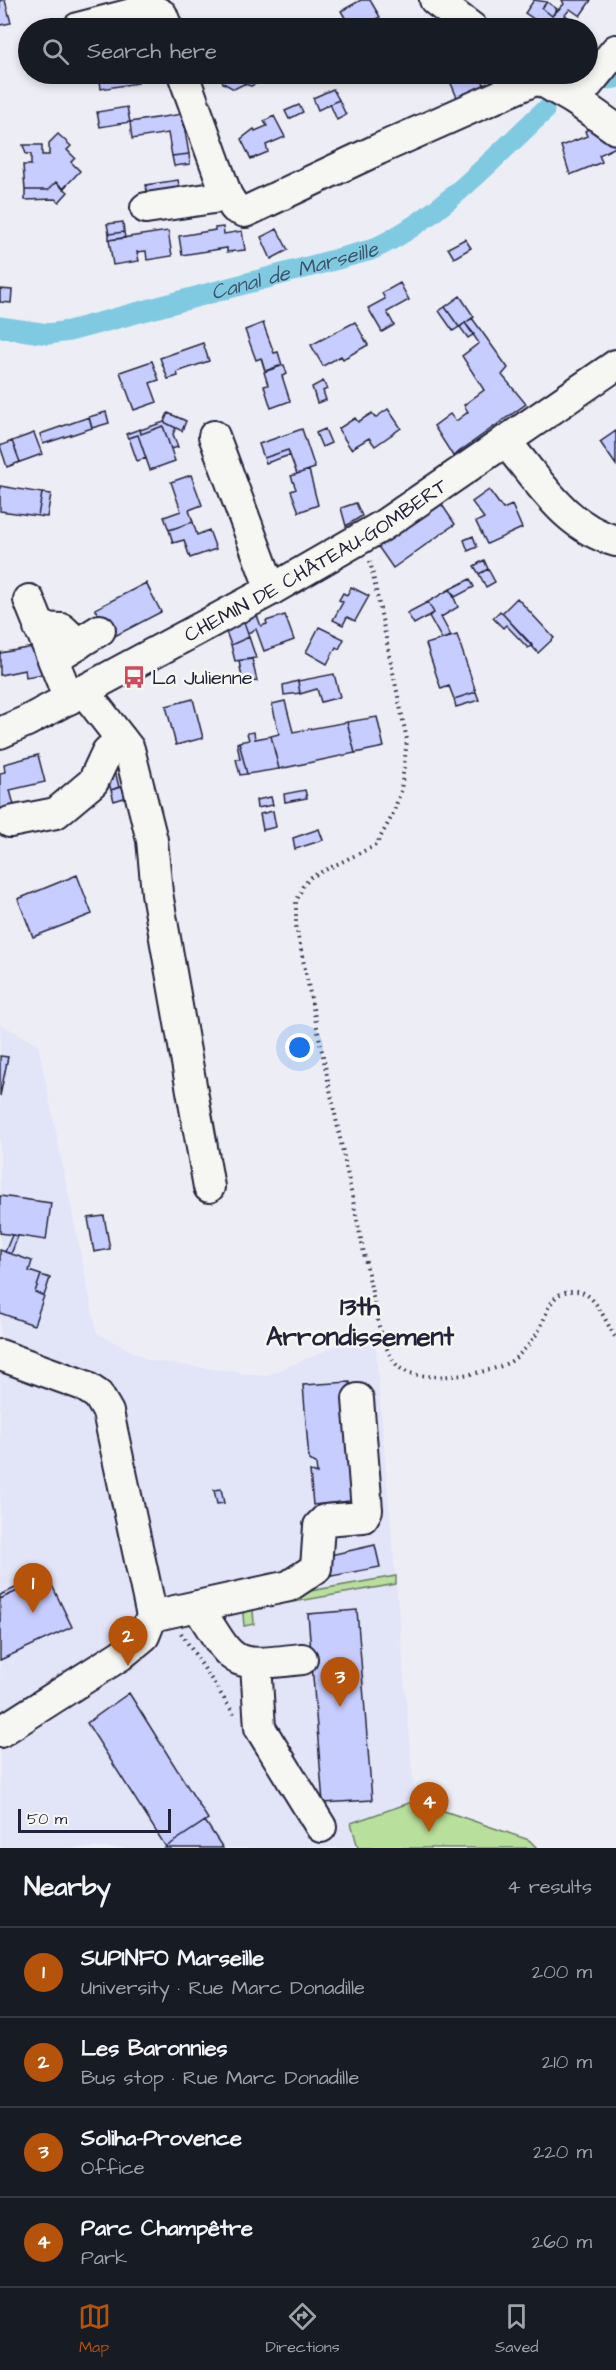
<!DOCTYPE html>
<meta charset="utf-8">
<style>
body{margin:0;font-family:"Architects Daughter",sans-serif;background:#20242c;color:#f1f3f6}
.scale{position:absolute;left:18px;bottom:15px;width:153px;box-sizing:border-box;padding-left:6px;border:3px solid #22223b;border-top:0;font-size:16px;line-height:21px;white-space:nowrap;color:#22223b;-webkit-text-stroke:4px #f6f6f2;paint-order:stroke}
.you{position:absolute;left:300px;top:1048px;width:21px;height:21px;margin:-15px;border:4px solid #fff;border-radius:50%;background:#1a73e8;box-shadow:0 0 0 9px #1a73e833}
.badge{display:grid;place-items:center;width:39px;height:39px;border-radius:50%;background:#b45309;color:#fff;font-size:20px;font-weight:700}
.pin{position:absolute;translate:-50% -50px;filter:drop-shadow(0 2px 3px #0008)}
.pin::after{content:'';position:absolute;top:32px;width:21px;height:18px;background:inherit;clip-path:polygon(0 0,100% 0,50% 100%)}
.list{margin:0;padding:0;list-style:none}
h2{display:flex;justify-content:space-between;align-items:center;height:78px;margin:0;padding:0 24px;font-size:26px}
h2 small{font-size:20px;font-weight:400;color:#9ea1a6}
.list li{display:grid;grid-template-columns:39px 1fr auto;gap:18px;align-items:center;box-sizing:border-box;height:90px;padding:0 24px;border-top:2px solid #363941}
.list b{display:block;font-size:22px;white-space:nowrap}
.list p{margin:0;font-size:20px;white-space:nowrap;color:#9ea1a6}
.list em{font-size:20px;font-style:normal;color:#9ea1a6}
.icon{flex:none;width:33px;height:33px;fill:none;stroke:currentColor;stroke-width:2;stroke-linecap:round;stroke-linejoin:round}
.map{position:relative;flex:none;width:616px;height:1848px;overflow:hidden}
.search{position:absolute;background:#171b24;box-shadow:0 3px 9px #0003;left:18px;right:18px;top:18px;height:66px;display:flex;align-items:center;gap:15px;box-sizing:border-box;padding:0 21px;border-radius:33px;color:#9ea1a6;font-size:22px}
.sheet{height:438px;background:#171b24}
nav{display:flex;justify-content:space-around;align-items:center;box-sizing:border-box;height:84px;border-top:2px solid #363941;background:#171b24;font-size:16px;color:#9ea1a6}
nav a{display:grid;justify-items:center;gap:3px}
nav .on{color:#b45309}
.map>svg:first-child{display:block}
.built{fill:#e2e4f8}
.green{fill:#b8df9b;stroke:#6d806b;stroke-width:1.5}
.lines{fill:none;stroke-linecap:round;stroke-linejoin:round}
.canal{stroke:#80cae1;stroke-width:21}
.building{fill:#c7cdff;stroke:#22223b;stroke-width:1.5}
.minor-casing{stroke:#22223b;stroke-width:34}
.path{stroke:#22223b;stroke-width:4;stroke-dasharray:1.5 4.5;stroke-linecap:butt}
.minor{stroke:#f6f6f2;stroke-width:30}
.labels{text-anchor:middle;stroke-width:5;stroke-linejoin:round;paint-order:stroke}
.street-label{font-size:20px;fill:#22223b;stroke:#f6f6f2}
.poi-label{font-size:20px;fill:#22223b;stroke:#f6f6f2;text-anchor:start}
.water-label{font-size:21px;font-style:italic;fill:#3e546d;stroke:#f6f6f2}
.district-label{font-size:26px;font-weight:bold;fill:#22223b;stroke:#f6f6f2}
</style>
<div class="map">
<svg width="616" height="1848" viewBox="0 0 616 1848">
<rect width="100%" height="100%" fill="#edeef5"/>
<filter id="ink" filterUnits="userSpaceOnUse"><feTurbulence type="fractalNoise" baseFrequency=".0167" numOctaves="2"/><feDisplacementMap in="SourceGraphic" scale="12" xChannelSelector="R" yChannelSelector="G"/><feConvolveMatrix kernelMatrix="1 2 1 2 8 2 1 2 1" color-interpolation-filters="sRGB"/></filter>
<g filter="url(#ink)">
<!-- built -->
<path class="built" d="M0 1024 38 1044 97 1333 150 1361 266 1376 374 1330 415 1801 351 1823 358 1848H0Z"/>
<!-- green -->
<path class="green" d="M396 1576V1584L253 1609 254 1624 244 1626 242 1603Z
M415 1801 529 1840 537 1848H358L351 1823Z"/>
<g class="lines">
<!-- canal -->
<g class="canal">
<path d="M610 79 616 78"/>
<path id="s1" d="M0 327 48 334 69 331 371 250C439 219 490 161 544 111"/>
</g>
</g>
<!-- building -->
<path class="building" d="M0 0H5L11 23 0 25Z
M361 0H370L380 17 359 28H351L341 11Z
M534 0 547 2 542 8 552 16 564 4 562 0H591L580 16 570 9 565 15 584 28H547L525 13Z
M547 2 557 9 552 16 542 8Z
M297 19 303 28H282Z
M99 74H147V75L137 76 138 83 101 89Z
M223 74H259L247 77 244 84 234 89 223 83 221 77Z
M259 74 263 76 260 82 251 86 244 84 247 77Z
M447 74H479L487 90 459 102Z
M333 89 339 100 318 110 313 98Z
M339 100 346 115 337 120 330 104Z
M299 105 303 112 289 119 285 111Z
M127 107 130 122 100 127 97 112Z
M182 114 189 154 172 156 168 133 132 139 130 122Z
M274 116 285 137 266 145 268 152 251 159 241 139 254 129 255 131 267 126 264 121Z
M598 123 616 135V147L599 155 602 162 570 175 561 146 587 136 585 131Z
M58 134 71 146 67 150 75 158 71 162 80 171 63 189 56 182 48 190H25L23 165H31V154H26L23 145H42V155H49V143Z
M189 154 190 164 174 166 172 156Z
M178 180 181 196 148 201 146 185Z
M56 182 68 192 59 202 55 199 25 200V190H48Z
M123 222 124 232 109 234 107 224Z
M223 227 224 234 242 231 245 250 227 252V248L182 255 179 236 215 230V228Z
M277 229 288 250 271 259 261 237Z
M168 231 172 256 147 260 146 251 137 252 139 261 113 265 109 240Z
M124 232 125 238 109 240V234Z
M465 239 471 248 454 258 448 248Z
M400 283 409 300 387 312 394 325 382 332 368 308 385 299 382 293Z
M0 289 12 290 11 303 0 302Z
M460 296 474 317 459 327 445 307Z
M445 307 459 327 453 331 439 311Z
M472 318 508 368 502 375 526 404 453 456 434 426 450 414 456 421 468 412 464 405 484 390 462 356 479 343 465 323Z
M355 322 368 345 343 359 341 356 323 366 311 345Z
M263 323 274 353 278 352 282 365 265 371 261 358 256 360 245 330Z
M465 323 474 334 468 338 460 327Z
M203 343 209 361 177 372 178 376 168 379 160 358Z
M152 361 159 380 150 383 157 402 134 410 120 372Z
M284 365 287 374 282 376 290 401 271 408 264 386 268 385 264 372Z
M323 381 327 389 323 391 326 400 317 403 312 387Z
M388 409 401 428 375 446 369 438 351 449 338 429 355 418 358 422 372 413 375 418Z
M106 412 109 423 92 428 89 417Z
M168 413 186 421 182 431 164 422Z
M89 417 92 428 43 444 40 434Z
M164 422 176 428 173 434 178 447 171 449 163 426 141 434 140 430Z
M163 426 175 461 150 470 138 435 128 438 126 434 140 429 141 434Z
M302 429 315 468 297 474 288 450 264 458 259 444Z
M325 429 331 443 322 447 316 433Z
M616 431V465L600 442Z
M34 433 42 454 20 462 12 441Z
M138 435 146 458 137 461 129 438Z
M12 441 20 462 7 467 0 446Z
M288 450 290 455 266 463 264 458Z
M309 470 318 505 299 512 291 491 296 489 291 476Z
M191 475 202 505 189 510 193 522 169 530 164 517 181 511 171 482Z
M0 486 42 493 38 516 0 511Z
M489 490 503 509 512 505 522 528 487 544 476 522 484 518 472 502Z
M42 493 51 494 47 517 38 516Z
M440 502 455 524 393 568 377 545Z
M356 503 362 516 346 526 341 508Z
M193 522 197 535 209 530 216 549 190 558 184 540 173 543 169 530Z
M473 536 477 547 468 551 464 540Z
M484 560 488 569 479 574 474 566Z
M488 569 495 582 486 587 479 574Z
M470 579 474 587 455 597 450 589Z
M146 583 161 612 111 638 95 609Z
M351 587 369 596 355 621 347 617 343 625 333 620 343 602 339 600 343 593 347 595Z
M450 589 458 607 441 617 451 636 442 639 429 616 434 613 428 602Z
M517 598 554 638 538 653 502 613Z
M428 602 434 613 414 624 407 613Z
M500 611 532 645 528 648 506 625 503 628 493 618Z
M256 613 261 626 267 624 266 621 285 615 294 640 264 651 256 629 248 633 243 620Z
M243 620 249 637 231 645 225 629Z
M319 627 344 639 339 649 336 647 327 664 306 652Z
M457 635 476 692 454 699 449 686 441 689 426 644Z
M249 637 256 658 235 661 231 645Z
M33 647 43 674 26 677 25 670 0 675V653Z
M252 659 257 681 243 683 239 661Z
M334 674 340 697 321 702 317 689 300 694 298 681Z
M298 681 300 693 284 695 283 685Z
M476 692 479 700 456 707 454 699Z
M193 699 203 738 176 745 166 706Z
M285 701 293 732 347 722 355 753 279 769 271 736 279 734 272 704Z
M377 717 384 747 355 753 347 722Z
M254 732 255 739 271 736 279 769 247 774 239 742 249 740 247 733Z
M239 742 247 774 240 775 236 759H240L237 743Z
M38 755 45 782 10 790 15 809 0 813V773L5 772 4 764Z
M116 775 119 787 111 790 107 777Z
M124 786 127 797 114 801 111 790Z
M305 790 307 798 285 802 284 794Z
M271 797 273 805 257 808 256 800Z
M273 811 276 827 263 830 260 814Z
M319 829 323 840 295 849 293 838Z
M77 875 92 914 33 937 18 899Z
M0 1056 8 1057 0 1096Z
M0 1196 51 1203 46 1240 0 1233Z
M104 1216 110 1249 94 1252 88 1218Z
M12 1235 18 1236 11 1254 5 1252Z
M0 1250 32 1261 29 1271 41 1275 35 1292 44 1296 34 1325 0 1313Z
M41 1275 50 1278 44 1296 35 1292Z
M350 1382 359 1500 313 1505 310 1471 317 1474 316 1463 309 1460 303 1385Z
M221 1489 224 1503 217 1504 214 1490Z
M375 1545 380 1567 332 1576 326 1556Z
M46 1574 48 1577 0 1599V1595Z
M48 1577 72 1627 0 1660V1599Z
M357 1610 372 1800 323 1803 308 1614Z
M129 1693 208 1819 166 1847 87 1723Z
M205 1821 223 1848H165L166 1847Z"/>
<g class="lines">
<!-- minor casing -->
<g class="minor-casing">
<g id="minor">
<path d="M435 0 472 28"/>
<path d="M78 28 151 9 162 15 167 28"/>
<path d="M183 74 227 196 235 208 245 212 379 149 537 79"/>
<path d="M530 74 575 100 616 129"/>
<path d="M575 100 616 50"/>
<path d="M146 208 227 196"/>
<path d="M214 436 271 590"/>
<path d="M505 441C538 479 564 527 616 541"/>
<path d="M29 600 69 699"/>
<path d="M39 628 62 629 78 644"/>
<path d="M66 651 100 630"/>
<path d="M83 690 129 749 152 840 157 893 209 1187"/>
<path id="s2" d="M0 733 27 721 271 590 382 526 616 365"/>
<path d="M10 822 56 813 93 782 107 752 121 739"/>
<path d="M0 1355 83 1385 98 1395 108 1412 152 1616 144 1636 121 1655 0 1732"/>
<path d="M198 1607C236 1667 229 1667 302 1659"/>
<path d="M152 1616 289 1586 316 1568 319 1526 325 1520 363 1517 367 1510 358 1399"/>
<path d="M256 1664 260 1728 321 1827"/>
</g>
</g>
<!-- path -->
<path class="path" d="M370 561 407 740 401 791 392 816 376 845 311 877 303 886 296 902V926L379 1326C384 1340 389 1362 403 1370 425 1383 494 1375 514 1359 522 1353 530 1343 536 1335 548 1318 547 1289 576 1291 596 1292 606 1324 616 1338
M181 1633 234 1714"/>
<!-- minor -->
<use href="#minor" class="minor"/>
</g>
</g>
<!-- icons -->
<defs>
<g id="bus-bare" transform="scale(1.8)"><path d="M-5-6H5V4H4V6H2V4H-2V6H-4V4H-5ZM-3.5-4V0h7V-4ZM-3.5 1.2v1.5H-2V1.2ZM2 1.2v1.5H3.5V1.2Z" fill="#d1495b" stroke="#f6f6f2" stroke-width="2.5" paint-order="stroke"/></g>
</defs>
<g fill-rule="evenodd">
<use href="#bus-bare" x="134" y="677"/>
</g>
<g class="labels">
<!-- street labels -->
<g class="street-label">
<text dy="7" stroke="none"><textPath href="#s2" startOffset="360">CHEMIN DE CHÂTEAU-GOMBERT</textPath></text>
</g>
<!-- poi labels -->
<g class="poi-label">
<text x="152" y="684">La Julienne</text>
</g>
<!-- water labels -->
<g class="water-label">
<text dy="7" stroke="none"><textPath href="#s1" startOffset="303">Canal de Marseille</textPath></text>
</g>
<!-- district labels -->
<g class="district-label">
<text x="360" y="1315">13th<tspan x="360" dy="30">Arrondissement</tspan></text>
</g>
</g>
</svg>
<div class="scale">50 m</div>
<div class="you"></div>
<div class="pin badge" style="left:33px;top:1613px">1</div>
<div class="pin badge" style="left:128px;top:1666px">2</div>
<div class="pin badge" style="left:340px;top:1707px">3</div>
<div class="pin badge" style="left:429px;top:1832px">4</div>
<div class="search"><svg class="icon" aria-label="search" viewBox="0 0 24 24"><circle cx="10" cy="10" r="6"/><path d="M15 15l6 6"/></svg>Search here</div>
</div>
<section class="sheet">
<h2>Nearby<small>4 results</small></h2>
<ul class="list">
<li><span class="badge">1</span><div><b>SUPINFO Marseille</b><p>University · Rue Marc Donadille</p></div><em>200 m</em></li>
<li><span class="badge">2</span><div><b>Les Baronnies</b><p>Bus stop · Rue Marc Donadille</p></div><em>210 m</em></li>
<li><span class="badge">3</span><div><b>Soliha-Provence</b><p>Office</p></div><em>220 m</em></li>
<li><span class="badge">4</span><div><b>Parc Champêtre</b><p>Park</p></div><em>260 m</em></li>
</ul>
</section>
<nav>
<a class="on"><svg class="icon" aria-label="map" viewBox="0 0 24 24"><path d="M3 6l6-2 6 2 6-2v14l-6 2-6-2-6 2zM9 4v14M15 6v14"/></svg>Map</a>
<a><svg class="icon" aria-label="directions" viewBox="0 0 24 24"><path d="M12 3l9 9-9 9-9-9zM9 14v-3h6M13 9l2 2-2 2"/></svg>Directions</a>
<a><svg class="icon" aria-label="saved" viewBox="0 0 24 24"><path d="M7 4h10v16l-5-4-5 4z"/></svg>Saved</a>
</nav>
